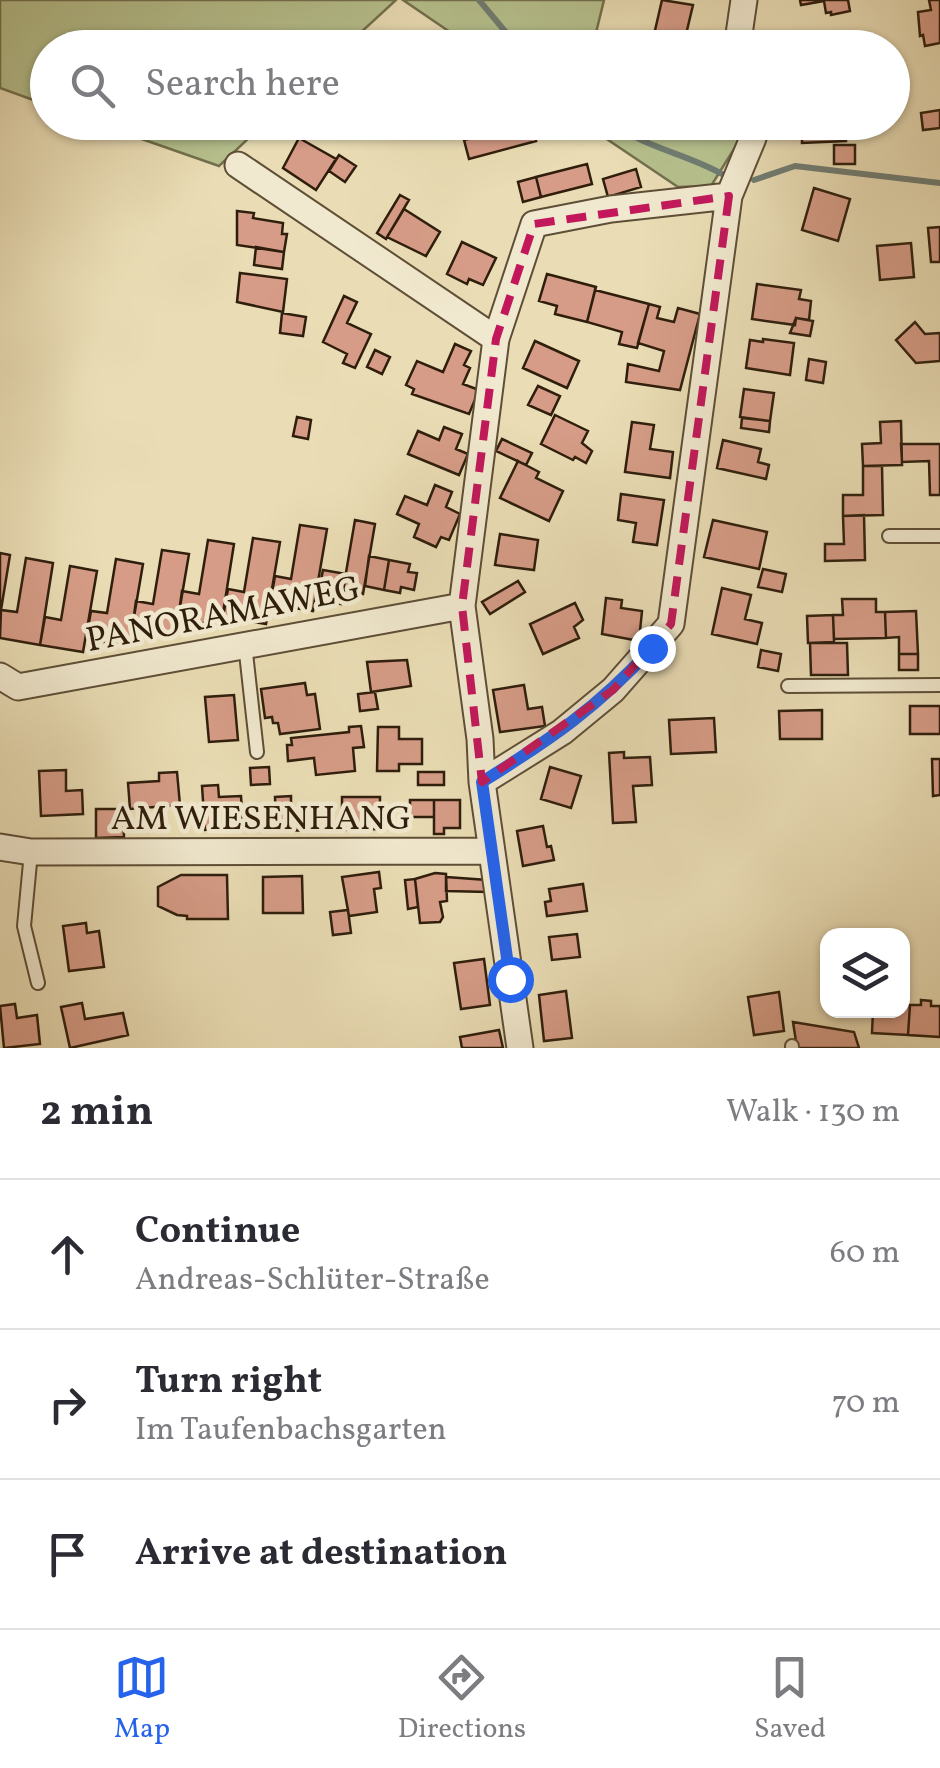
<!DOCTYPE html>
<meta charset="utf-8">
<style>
body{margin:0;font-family:Vollkorn,serif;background:#f7f7f7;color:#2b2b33}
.controls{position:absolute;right:30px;bottom:30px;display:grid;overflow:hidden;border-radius:20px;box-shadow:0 2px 8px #0004}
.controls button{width:90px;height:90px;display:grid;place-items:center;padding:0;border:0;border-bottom:2px solid #e1e1e2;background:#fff;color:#2b2b33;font:50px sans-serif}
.stop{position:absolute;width:30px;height:30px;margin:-22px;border:8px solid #2563eb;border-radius:50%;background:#fff}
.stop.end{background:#2563eb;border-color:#fff;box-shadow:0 2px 10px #0008}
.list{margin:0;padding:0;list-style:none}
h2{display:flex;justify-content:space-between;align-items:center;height:130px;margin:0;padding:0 40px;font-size:42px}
h2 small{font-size:32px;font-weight:400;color:#7c7c81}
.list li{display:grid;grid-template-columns:65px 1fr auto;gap:30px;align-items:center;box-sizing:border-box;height:150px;padding:0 40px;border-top:2px solid #e1e1e2}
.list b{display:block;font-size:38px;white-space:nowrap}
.list p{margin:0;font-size:32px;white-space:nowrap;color:#7c7c81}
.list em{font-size:32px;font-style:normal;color:#7c7c81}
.icon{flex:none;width:55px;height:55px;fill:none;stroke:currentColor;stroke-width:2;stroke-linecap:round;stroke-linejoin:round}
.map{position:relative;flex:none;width:940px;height:1048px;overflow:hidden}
.search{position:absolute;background:#fff;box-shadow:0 2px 8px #0004;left:30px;right:30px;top:30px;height:110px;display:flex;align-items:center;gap:25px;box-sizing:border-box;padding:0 35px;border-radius:55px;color:#7c7c81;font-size:38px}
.sheet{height:580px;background:#fff}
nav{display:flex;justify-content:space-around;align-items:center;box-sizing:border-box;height:140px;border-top:2px solid #e1e1e2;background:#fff;font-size:28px;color:#7c7c81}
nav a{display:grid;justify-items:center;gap:5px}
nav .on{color:#2563eb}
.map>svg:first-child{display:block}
.green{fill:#b6c18e;stroke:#72704d;stroke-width:2.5}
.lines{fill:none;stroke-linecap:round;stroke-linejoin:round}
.stream{stroke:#707c72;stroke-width:6}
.building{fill:#d69c87;stroke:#2f1e0c;stroke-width:2.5}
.service-casing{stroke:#5e4e36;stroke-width:16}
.minor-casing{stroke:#5e4e36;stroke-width:29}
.service{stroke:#f1e9cf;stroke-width:12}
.minor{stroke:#f1e9cf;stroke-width:25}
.route{stroke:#2563eb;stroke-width:12}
.marked{fill:none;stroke:#c2185b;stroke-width:8;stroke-dasharray:20 12;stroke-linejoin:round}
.labels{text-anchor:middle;stroke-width:9;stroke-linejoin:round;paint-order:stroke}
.street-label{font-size:35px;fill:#2f1e0c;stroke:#f1e9cf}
</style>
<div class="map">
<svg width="940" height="1048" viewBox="0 0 940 1048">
<rect width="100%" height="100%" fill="#eaddb5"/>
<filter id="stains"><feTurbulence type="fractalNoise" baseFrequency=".002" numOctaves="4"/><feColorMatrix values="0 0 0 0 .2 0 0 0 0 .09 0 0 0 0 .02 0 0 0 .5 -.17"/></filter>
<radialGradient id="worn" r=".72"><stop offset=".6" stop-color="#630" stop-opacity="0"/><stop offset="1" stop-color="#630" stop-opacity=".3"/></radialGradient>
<!-- green -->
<path class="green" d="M0 0H396L345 47 48 48 47 105 0 88Z
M403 0H604L594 41 618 47H472Z
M96 123 265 122V123L219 166Z
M583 123H736L739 141 711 186 678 187Z"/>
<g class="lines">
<!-- stream -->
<path class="stream" d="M479 0 519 48
M611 122C643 147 687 154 722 174
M754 180 795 166 940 183"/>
</g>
<!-- building -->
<path class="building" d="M662 0 693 5 683 47 653 39Z
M800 0H848L850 11 831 15V12L826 13 824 1 801 5Z
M929 0H940V43L925 46 923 35 920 36 918 12 931 10Z
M834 38V48H790L789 39Z
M940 110V128L923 130 921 113Z
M531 122 536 141 469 159 464 140Z
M802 122H845L846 141 802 143Z
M299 138 336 159 316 190 283 168Z
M834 145H855V164H834Z
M339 155 356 166 345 182 329 171Z
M587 164 592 184 541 197 536 177Z
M636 169 641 187 608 197 603 179Z
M536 177 541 197 523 202 518 182Z
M814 188 850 199 838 241 802 230Z
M400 195 409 200 386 239 377 233Z
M404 209 440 232 426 256 387 237Z
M237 211 254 213 253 218 283 223 282 234H287L284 252 237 245Z
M940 227V262H931L928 228Z
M462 242 496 258 483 285 469 279 467 284 447 274Z
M911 243 914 277 880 280 877 246Z
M256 247 284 252 282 269 254 265Z
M240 273 287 279 283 312 237 302Z
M547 274 596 287 587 322 555 314 557 306 539 301Z
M757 284 801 290 799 299 811 301 809 320 796 318 795 325 752 319Z
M595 290 649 304 637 348 619 344 622 332 587 322Z
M344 296 357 302 347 323 371 334 355 368 343 363 347 354 323 342Z
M649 304 660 307 657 318 674 322 678 308 700 314 680 390 626 382 628 364 659 371 664 351 638 343Z
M282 313 306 317 303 336 280 333Z
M796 318 813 321 810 336 790 333Z
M915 322 925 334 940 333V361L916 363 896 340Z
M763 339 794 343 790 375 746 368 750 340 763 342Z
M535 341 579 361 567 388 523 368Z
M455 344 471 351 464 365 470 368 463 384 479 390 469 414 412 394 414 389 406 385 417 361 443 372Z
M375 350 390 357 382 374 367 367Z
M809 359 826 362 823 383 806 380Z
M538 386 560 396 551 415 528 405Z
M744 389 774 393 770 421 740 417Z
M555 415 588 431 582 443 592 451 586 463 575 457 573 460 541 444Z
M297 417 311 420 308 439 293 436Z
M742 418 770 421 769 432 741 428Z
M901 421 902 465 863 466 862 444 881 443 880 422Z
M632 422 654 425 650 449 673 452 670 478 625 472Z
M444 427 462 434 456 449 468 454 459 475 408 454 418 431 439 440Z
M502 439 532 453 526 465 496 451Z
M723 440 761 449 758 462 769 465 766 479 717 468Z
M901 444H940V495H930L929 461 902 462Z
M518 461 539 472 536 478 563 491 549 521 500 498Z
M863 466H882L883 515 843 516V495H863Z
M435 485 452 492 446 507 460 514 449 540 441 537 436 547 414 537 419 524 397 514 405 496 427 505Z
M621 494 664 500 657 545 633 542 636 523 618 520Z
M864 515 865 560 825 561V544H844L843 516Z
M355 520 375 524 363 594 343 590Z
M713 520 767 532 759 569 704 557Z
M300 525 327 529 313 611 270 604 275 576 291 579Z
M500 534 538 540 534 570 495 565Z
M253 538 280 542 266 624 223 617 228 589 244 592Z
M208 540 234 544 221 626 178 619 182 591 199 594Z
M162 550 189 554 175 636 132 629 136 601 153 604Z
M0 553 10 555 0 616Z
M369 556 389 560 384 590 365 586Z
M26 558 53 563 40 645 0 638 1 610 17 612Z
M116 559 143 564 129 646 86 639 91 611 107 613Z
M389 560 410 564 408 572 417 573 414 590 401 587 400 593 384 590Z
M70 566 97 571 83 652 40 645 45 617 61 620Z
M763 569 786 574 782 592 758 587Z
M323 570 346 574 341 604 317 600Z
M518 581 525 592 490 614 482 602Z
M722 588 751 595 745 619 762 623 757 644 712 634Z
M606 598 622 600 621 608 642 611 639 641 602 634Z
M842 599H876V612H885L886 638 834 639 833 615H843Z
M575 603 583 620 574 627 579 638 543 654 530 624Z
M916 611 918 654H899V637L886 638 885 612Z
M833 615 834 642 808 643 807 616Z
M810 643H847L848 675H811Z
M761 650 781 654 778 671 758 667Z
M899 654H918V670H899Z
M407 660 411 686 371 692 367 662Z
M305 683 307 695 315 694 320 729 280 734 278 723H273L272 717 265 718 261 689Z
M524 685 528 709 542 707 545 726 500 732 493 690Z
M375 692 378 709 360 711 358 694Z
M234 695 238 740 209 742 205 697Z
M910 706H940V734H910Z
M822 710V739H780L779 711Z
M714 718 716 752 671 754 669 720Z
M361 726 364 747 353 748 355 771 316 775 314 758 288 761 287 745H292L291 738 349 732V727Z
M378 727H399V739H422V764H399V771H377Z
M624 752V758L650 757 652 785 633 786 636 822 613 823 609 753Z
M932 759H940V795L933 796Z
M269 767 270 784 251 785 250 768Z
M550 767 581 776 571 808 541 799Z
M66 770V791L82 790 83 814 41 816 39 771Z
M177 772 180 805 130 809 128 783 159 781V773Z
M418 772H444V785H418Z
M218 785 219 797 241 796 243 827 205 830 202 786Z
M291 796V808H319V830L276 831 275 797Z
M342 797H380V829L342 830Z
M410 800H434V817H410Z
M434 800H460V828H444V834H434Z
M96 809H123L124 837 96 838Z
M543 826 547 847 551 846 554 860 523 866 517 831Z
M379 872 381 888 374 889 377 912 349 916 342 877Z
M435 873 446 874 447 901 440 902 443 917 440 922 420 923 415 879Z
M181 875H227L228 919H187V916L177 915 158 906V887Z
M302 876 303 913H263V877Z
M446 877 487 880 489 892 446 891Z
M415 879 418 907 408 909 405 880Z
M583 884 587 911 547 916 545 902 551 901 549 889Z
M348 910 351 933 333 935 330 912Z
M86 923 87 933 99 931 104 967 69 971 63 926Z
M577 934 580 957 552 960 549 937Z
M484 959 490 1005 461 1009 454 963Z
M566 991 572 1038 544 1041 539 995Z
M779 992 784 1031 754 1035 748 997Z
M921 1000 931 1001V1006H940V1037L908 1035 910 1005H921Z
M82 1003 85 1019 123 1013 128 1035 70 1048 61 1007Z
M15 1004 17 1018 37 1015 40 1044 4 1048 0 1006Z
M902 1004 910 1005 908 1035 872 1033 873 1011H902Z
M793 1022 854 1032 859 1048H797Z
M499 1030 503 1048H462L460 1037Z"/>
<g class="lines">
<!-- service casing -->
<g class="service-casing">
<path id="service" d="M889 536H940
M245 644 257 752
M788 686 940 685
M31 852 24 926 38 983
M792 1046V1048"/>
</g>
<!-- minor casing -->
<g class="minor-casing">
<path id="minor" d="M737 48 744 0
M238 165 496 339
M0 676 18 687 462 606
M482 782 562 732 613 690 671 624 729 196
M0 847 31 852 491 851
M520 1048 482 782 480 739 462 606 496 339 534 224 611 209 729 196 753 138 750 122"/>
</g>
<!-- service -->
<use href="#service" class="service"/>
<!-- minor -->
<use href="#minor" class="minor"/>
</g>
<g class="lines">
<!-- route -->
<path class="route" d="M510 979 482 782C551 739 597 708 652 648"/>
</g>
<!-- marked area -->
<path class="marked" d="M729 196 671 624 613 690 482 782 462 606 496 339 534 224Z"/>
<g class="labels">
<!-- street labels -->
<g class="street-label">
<text transform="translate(223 613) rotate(-11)" y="12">PANORAMAWEG</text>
<text x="261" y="829">AM WIESENHANG</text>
</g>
</g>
<rect width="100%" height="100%" filter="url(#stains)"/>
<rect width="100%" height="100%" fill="url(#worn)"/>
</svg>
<div class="controls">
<button><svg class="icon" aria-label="layers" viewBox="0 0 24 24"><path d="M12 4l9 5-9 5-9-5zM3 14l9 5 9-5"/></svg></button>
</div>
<div class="stop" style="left:510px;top:979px"></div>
<div class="stop end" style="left:652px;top:648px"></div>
<div class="search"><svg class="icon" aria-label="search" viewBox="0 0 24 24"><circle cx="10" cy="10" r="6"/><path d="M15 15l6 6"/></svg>Search here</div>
</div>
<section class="sheet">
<h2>2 min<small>Walk · 130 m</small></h2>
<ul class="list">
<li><svg class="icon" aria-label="ahead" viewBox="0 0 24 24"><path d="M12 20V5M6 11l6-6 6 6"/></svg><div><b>Continue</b><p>Andreas-Schlüter-Straße</p></div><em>60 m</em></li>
<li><svg class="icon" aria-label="right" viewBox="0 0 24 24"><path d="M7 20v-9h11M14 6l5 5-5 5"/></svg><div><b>Turn right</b><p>Im Taufenbachsgarten</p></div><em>70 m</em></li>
<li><svg class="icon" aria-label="arrive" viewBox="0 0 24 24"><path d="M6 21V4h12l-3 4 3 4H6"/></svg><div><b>Arrive at destination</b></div></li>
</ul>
</section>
<nav>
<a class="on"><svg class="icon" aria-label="map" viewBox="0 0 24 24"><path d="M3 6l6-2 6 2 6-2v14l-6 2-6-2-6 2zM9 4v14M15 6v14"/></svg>Map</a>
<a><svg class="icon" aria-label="directions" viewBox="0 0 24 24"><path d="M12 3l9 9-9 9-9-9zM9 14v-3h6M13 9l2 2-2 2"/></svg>Directions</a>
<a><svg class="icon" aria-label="saved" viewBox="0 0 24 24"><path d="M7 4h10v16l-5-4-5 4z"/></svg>Saved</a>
</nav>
